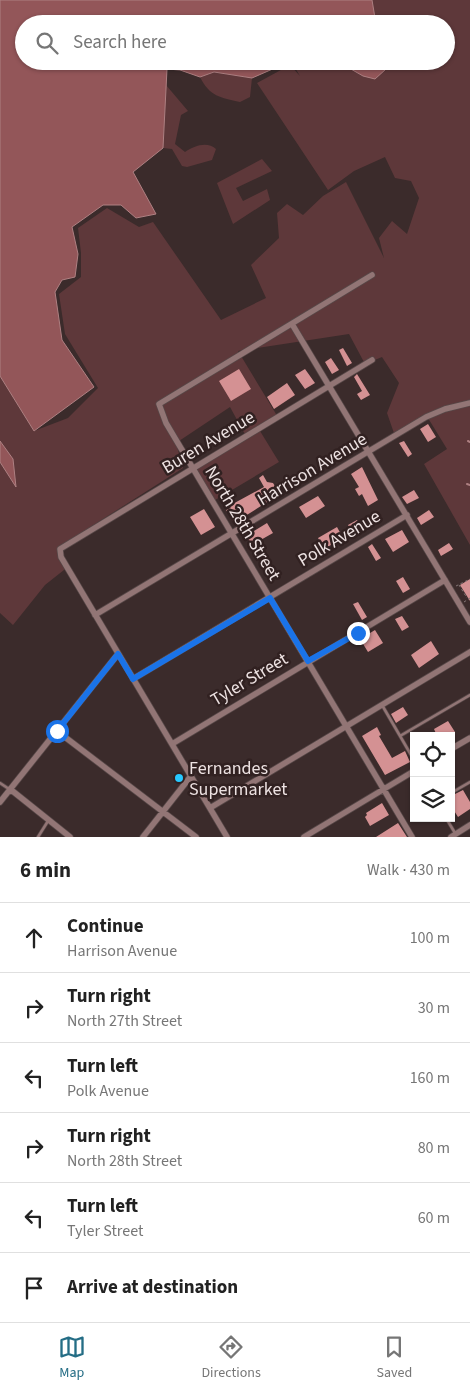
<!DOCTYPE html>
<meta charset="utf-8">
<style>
body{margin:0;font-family:"Source Sans 3",sans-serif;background:#f6f6f6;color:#222}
.controls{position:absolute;right:15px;bottom:15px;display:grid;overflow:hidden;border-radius:0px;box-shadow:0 1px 4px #0004}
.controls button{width:45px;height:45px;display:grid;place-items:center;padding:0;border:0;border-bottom:1px solid #e0e0e0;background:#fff;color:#222;font:25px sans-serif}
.stop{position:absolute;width:15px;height:15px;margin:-11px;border:4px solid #1a73e8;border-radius:50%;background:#fff}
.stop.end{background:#1a73e8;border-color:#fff;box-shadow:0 1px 5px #0008}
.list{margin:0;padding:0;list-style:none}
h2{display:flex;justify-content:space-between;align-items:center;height:65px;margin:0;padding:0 20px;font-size:21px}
h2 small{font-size:16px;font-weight:400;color:#767676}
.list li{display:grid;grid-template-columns:32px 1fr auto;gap:15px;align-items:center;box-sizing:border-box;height:70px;padding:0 20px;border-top:1px solid #e0e0e0}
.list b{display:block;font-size:19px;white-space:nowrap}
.list p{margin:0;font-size:16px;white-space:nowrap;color:#767676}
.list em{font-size:16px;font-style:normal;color:#767676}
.icon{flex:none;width:28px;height:28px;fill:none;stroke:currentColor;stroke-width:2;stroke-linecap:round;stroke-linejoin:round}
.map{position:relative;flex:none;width:470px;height:837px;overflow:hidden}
.search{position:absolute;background:#fff;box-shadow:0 1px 4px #0004;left:15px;right:15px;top:15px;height:55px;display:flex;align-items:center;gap:12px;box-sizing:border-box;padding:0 18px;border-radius:28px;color:#767676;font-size:19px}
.sheet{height:485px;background:#fff}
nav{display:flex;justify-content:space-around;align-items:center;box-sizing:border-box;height:70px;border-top:1px solid #e0e0e0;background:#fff;font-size:14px;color:#767676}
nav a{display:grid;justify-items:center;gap:2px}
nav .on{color:#246d85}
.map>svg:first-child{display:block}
.green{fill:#5e383a}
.water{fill:#935659;stroke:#ae8082}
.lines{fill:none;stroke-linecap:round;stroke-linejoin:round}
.stream{stroke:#ae8082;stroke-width:2}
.building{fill:#d49193}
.service-casing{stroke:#574848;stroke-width:4}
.minor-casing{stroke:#574848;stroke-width:7}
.path{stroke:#847676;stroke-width:1;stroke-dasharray:2.5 2.5;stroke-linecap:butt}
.service{stroke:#927575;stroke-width:2.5}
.minor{stroke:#927575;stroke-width:5.5}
.route{stroke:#1a73e8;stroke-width:6}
.poi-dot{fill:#27c8ff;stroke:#312121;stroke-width:2}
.labels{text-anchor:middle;stroke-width:5;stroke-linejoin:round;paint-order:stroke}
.street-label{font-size:18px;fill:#ede2e2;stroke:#312121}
.poi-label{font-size:18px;fill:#ede2e2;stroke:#312121;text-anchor:start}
</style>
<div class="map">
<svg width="470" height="837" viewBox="0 0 470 837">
<rect width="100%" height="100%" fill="#3b2b2b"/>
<!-- green -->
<path class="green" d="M372 0H470V545L424 464 447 449 428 418 395 436 387 413 399 383 382 357 365 364 349 334 238 351 279 419 260 431 279 462 215 500 196 469 247 438 230 407 176 443 183 468 59 547 69 566 45 585 13 625 0 613V462L15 485 13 459 0 441V376L34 431 68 418 98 388 65 334 59 294 81 277V253L78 228 107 208 139 227 153 222 221 320 266 298 251 265 279 238 277 213 287 204 303 215 323 196 346 182 384 258 379 238 392 221 407 234 419 198 411 181 395 178 385 157 354 171 328 190 257 83 290 65 300 76 291 61H337L363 76 386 69 387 61H446V24H376Z
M214 72 252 78 250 97 240 102C221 98 209 96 200 77Z
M166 85 188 111 181 115 175 144 185 152C194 146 207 141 216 149L212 160 187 167 182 166 172 149 163 148Z
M262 159 272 171 236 188 243 201 267 189 270 200 233 224 217 183Z"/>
<!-- water -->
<path class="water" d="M0 0H372L376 24H24V61H291L252 78 214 72 200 77 180 70 167 69 163 148 133 172 156 214 136 218 121 205H103L72 227 78 254 75 277 62 280 55 292 62 340 94 387 34 431 0 376Z
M337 61H387L386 69 375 79 363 76Z
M0 441 13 459 16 487 0 462Z"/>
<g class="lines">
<!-- stream -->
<path class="stream" d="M468 441 470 442
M467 484 470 485"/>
</g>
<!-- building -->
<path class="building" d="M343 348 352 363 347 366 339 350Z
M331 358 339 370 332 374 325 362Z
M239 369 251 389 231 401 219 381Z
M305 369 315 383 305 389 295 375Z
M357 374 370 395 361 400 357 394 362 391 354 377Z
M287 383 295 395 274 409 267 397Z
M428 424 436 437 428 442 420 429Z
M404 441 412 454 408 457 399 443Z
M362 467 378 500 368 506 362 494 359 496 355 489 359 487 351 474Z
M263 475 267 482 273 483 280 494 234 523 226 510 231 508 229 506 264 487 259 478Z
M414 490 419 498 407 504 402 497Z
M318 496 325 506 306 518 299 507Z
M204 509 215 527 201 535 190 517Z
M429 510 434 517 421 525 417 518Z
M357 520 364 532 355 537 348 525Z
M267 523 273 533 252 545 246 536Z
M337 527 343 538 324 549 318 538Z
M402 530 409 542 393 552 385 539Z
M449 543 453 549 441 556 438 550Z
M372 544 381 558 376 561 368 547Z
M403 577 410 589 403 593 396 581Z
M470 579V601L460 585Z
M358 602 367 617 362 620 353 604Z
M402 616 409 627 402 631 395 619Z
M375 630 383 643 368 652 360 639Z
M431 641 439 654 419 668 411 655Z
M403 707 408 715 396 723 391 714Z
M448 721 455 732 448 736H437L434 729Z
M377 727 381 735 379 736 392 758 405 751 410 762 385 775 362 736Z
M463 790 470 802V809L458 817 451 806V796Z
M382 803 389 815 370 826 365 817 367 815 366 813Z
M398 823 407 837H376Z"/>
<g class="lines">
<!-- service casing -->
<g class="service-casing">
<path id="service" d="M382 705 414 760
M400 736 470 695
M0 783 9 789
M451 793 470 782
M446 818 455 833
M38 837 48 821"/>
</g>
<!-- minor casing -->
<g class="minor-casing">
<path id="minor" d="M372 275 159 404 166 423 412 837
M292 324 470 622
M95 615 426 417 445 409 470 403
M133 679 407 515
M57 731 196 837
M172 744 445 580
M451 749 470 738
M10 789 70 837
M0 802 118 654
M210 808 470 652
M143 837 191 776
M227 837 61 557 60 549 372 360
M304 837 414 771
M451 837 470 825"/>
</g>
<!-- path -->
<path class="path" d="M459 585 467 598
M456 586 470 579
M464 602 470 598"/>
<!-- service -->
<use href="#service" class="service"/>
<!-- minor -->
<use href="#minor" class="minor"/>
</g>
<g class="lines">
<!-- route -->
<path class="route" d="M57 731 118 654 133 679 270 598 308 661 358 633"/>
</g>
<!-- markers -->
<circle class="poi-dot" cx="179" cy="778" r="5"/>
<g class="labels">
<!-- street labels -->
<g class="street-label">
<text transform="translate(208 442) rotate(-31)" y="6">Buren Avenue</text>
<text transform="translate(312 469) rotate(-31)" y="6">Harrison Avenue</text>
<text transform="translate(243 523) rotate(59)" y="6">North 28th Street</text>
<text transform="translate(339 538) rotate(-31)" y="6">Polk Avenue</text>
<text transform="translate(249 679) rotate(-31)" y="6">Tyler Street</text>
</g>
<!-- poi labels -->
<g class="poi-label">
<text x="189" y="774">Fernandes<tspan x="189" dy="21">Supermarket</tspan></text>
</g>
</g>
</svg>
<div class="controls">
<button><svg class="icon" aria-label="locate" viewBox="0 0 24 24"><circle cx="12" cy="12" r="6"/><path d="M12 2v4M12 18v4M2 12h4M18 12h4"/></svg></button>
<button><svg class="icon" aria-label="layers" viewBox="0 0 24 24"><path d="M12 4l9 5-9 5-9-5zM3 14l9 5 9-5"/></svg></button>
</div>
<div class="stop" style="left:57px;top:731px"></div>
<div class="stop end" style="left:358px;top:633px"></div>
<div class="search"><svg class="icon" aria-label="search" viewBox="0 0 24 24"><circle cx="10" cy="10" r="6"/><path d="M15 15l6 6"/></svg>Search here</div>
</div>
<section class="sheet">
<h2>6 min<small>Walk · 430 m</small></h2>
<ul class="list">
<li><svg class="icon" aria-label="ahead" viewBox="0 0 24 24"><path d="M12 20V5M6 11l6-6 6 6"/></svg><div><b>Continue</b><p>Harrison Avenue</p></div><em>100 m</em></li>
<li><svg class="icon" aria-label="right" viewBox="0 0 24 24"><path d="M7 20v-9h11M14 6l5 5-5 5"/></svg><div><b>Turn right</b><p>North 27th Street</p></div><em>30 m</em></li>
<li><svg class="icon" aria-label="left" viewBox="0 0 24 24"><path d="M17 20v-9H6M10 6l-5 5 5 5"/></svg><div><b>Turn left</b><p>Polk Avenue</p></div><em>160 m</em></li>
<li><svg class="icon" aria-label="right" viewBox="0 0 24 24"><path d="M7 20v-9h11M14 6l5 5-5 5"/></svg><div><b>Turn right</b><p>North 28th Street</p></div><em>80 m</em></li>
<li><svg class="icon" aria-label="left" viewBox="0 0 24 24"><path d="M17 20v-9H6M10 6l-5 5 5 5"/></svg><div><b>Turn left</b><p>Tyler Street</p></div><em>60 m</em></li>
<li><svg class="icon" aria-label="arrive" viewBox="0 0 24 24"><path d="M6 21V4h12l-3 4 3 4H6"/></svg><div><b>Arrive at destination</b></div></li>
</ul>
</section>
<nav>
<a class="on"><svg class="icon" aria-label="map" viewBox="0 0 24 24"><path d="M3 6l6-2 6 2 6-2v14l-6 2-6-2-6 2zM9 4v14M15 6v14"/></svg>Map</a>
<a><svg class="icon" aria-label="directions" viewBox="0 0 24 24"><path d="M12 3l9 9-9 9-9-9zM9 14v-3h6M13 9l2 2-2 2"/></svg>Directions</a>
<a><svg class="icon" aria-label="saved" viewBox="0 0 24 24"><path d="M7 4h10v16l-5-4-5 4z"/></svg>Saved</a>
</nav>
